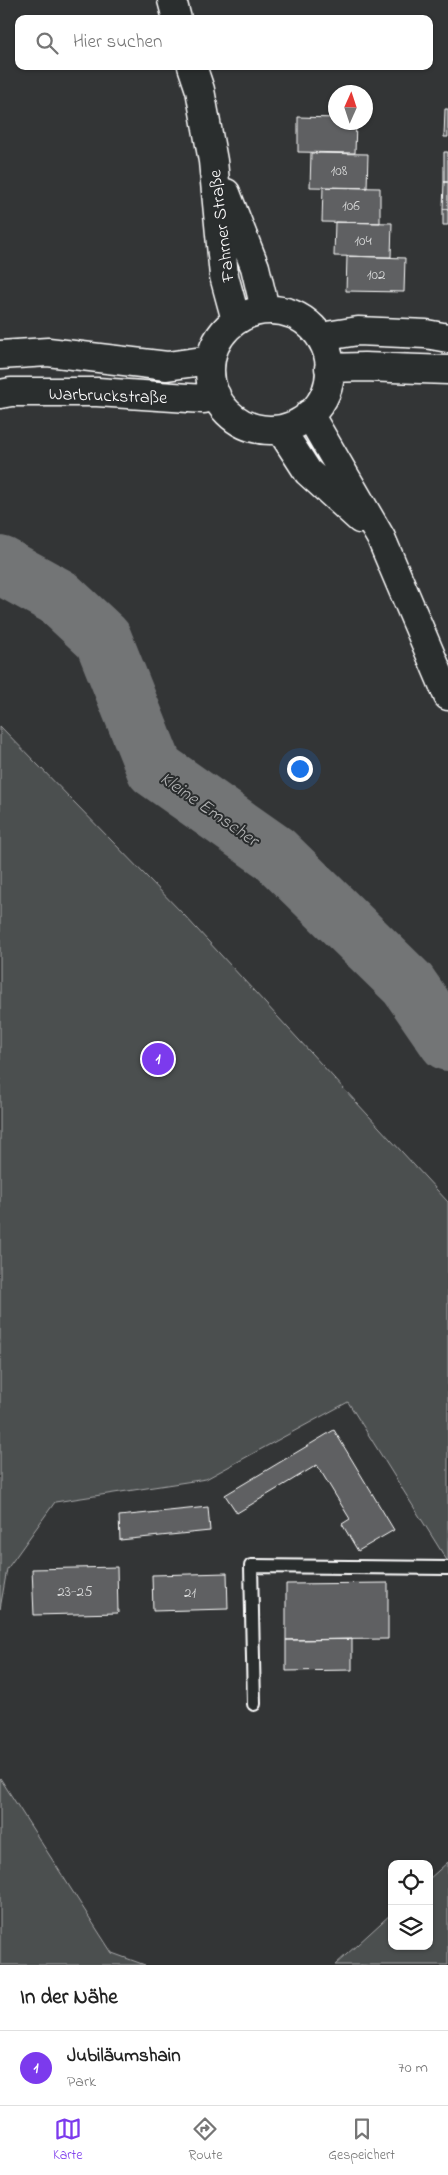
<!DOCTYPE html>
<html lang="de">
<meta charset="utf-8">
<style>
body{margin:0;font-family:"Indie Flower",sans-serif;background:#f2f2f2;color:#222}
.controls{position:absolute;right:15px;bottom:15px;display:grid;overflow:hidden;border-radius:10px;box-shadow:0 1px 4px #0004}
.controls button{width:45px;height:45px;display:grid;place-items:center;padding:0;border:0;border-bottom:1px solid #e0e0e0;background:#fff;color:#222;font:25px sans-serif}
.compass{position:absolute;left:328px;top:85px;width:45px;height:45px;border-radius:50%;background:#fff;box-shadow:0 1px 4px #0004;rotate:3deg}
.you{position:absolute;left:299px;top:768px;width:18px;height:18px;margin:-12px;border:4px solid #fff;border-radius:50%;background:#1a73e8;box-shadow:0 0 0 8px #1a73e833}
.badge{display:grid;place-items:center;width:32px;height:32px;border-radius:50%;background:#7c3aed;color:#fff;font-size:16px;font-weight:700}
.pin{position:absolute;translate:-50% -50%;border:2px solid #fff;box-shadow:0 1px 5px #0006}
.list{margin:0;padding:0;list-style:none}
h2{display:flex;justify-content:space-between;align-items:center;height:65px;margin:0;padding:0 20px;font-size:21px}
h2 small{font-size:16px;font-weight:400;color:#767676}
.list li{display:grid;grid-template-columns:32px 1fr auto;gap:15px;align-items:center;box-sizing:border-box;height:75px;padding:0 20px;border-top:1px solid #e0e0e0}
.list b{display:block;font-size:19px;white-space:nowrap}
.list p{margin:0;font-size:16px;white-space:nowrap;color:#767676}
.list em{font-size:16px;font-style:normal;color:#767676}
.icon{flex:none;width:28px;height:28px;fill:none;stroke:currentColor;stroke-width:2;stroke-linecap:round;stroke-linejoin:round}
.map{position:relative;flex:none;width:448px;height:1965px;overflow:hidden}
.search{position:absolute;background:#fff;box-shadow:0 1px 4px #0004;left:15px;right:15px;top:15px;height:55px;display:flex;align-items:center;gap:12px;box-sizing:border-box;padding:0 18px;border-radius:10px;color:#767676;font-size:19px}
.sheet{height:140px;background:#fff}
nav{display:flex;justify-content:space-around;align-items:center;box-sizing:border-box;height:70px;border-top:1px solid #e0e0e0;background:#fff;font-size:14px;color:#767676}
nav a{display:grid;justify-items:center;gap:2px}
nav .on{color:#7c3aed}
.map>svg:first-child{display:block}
.green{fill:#4c4f50;stroke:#a6a7a8}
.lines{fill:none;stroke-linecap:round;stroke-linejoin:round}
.river{stroke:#737576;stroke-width:58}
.building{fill:#5f6162;stroke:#fff}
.lane-casing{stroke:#fff;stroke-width:16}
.secondary-casing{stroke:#fff;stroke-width:31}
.lane{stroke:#2a2d2e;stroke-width:12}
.secondary{stroke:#2a2d2e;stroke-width:28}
.labels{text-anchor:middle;stroke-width:4;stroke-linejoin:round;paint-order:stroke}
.number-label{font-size:15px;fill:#d7d8d8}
.street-label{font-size:18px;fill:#fff;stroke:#2a2d2e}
.water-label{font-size:19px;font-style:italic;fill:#b2b3b4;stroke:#2a2d2e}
</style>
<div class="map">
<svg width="448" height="1965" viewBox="0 0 448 1965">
<rect width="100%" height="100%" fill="#333536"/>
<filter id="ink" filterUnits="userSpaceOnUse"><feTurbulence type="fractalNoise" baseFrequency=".02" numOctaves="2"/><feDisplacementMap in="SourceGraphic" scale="10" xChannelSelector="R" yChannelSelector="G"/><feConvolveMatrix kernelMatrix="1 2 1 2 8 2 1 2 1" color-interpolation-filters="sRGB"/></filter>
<g filter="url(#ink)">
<!-- green -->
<path class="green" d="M0 726 185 916 448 1202V1562L348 1402 206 1479 55 1502 7 1569 0 1609Z
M0 1778 112 1953 145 1965H0Z
M448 1862V1965H335L392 1913V1946H429V1879Z"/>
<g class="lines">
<!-- river -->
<path class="river" d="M0 565 58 597 103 639 155 769 274 853 408 984 448 1042"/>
</g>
<!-- building -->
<path class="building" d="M445 109H448V137H444Z
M298 117 336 118V122H356L355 153 298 152Z
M444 152H448V182H444Z
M311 153 368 154 367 188 310 187Z
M444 182H448V209H443Z
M323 187 380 188V223L322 222Z
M443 209H448V225H443Z
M335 222 392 223 391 257 334 256Z
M347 256 405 258 404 292 346 291Z
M334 1430 394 1530 358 1551 342 1524 350 1519 317 1465 237 1513 225 1495Z
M208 1507 210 1531 120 1540 119 1516Z
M117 1567 118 1613 34 1615 32 1569Z
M227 1573 228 1609 153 1611 152 1575Z
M388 1583V1639L286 1640V1584Z
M352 1639V1670L286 1671V1640Z"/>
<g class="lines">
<!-- lane casing -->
<g class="lane-casing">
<path id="lane" d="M254 1704 251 1566 448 1568"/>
</g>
<!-- secondary casing -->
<g class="secondary-casing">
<path id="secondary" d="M172 0 177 19
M192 66 200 90 213 161 224 276 236 320
M226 193 255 267 265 309
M210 370a60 60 0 1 1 120 0a60 60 0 1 1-120 0Z
M320 337 358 331 426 334 448 338
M0 355 48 352 167 366 210 360
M329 368 364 367 448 370
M0 394 11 392H97L204 399 216 395
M309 414 381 538 448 696
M281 430 308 472 360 519"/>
</g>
<!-- lane -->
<use href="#lane" class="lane"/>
<!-- secondary -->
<use href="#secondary" class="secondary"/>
</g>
</g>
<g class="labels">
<!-- number labels -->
<g class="number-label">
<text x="339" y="175">108</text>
<text x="351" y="210">106</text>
<text x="363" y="245">104</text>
<text x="376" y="279">102</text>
<text x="75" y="1596">23-25</text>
<text x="190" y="1597">21</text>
</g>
<!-- street labels -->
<g class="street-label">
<text transform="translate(221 226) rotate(-97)" y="6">Fahrner Straße</text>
<text transform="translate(108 395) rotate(2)" y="6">Warbruckstraße</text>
</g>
<!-- water labels -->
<g class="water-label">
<text transform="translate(210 808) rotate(35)" y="7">Kleine Emscher</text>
</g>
</g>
</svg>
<div class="controls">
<button><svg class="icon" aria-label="locate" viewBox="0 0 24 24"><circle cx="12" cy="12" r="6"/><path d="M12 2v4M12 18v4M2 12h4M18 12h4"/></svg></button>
<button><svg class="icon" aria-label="layers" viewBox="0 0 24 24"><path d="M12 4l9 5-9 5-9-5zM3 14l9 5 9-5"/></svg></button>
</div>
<svg class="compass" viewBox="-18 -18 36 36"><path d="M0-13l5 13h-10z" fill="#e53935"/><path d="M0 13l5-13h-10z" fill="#767676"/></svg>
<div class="you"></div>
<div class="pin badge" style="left:158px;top:1059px">1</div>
<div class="search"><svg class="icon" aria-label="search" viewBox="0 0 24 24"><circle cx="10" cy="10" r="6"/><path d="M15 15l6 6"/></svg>Hier suchen</div>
</div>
<section class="sheet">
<h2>In der Nähe<small></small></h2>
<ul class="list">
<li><span class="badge">1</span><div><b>Jubiläumshain</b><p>Park</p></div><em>70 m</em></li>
</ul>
</section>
<nav>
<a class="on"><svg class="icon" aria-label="map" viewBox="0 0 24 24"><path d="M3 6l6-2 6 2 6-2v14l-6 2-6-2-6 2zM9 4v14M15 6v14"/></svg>Karte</a>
<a><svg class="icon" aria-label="directions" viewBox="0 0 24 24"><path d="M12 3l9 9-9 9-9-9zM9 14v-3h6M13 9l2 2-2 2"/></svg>Route</a>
<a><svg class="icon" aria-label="saved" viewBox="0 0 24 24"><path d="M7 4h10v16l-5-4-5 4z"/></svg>Gespeichert</a>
</nav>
